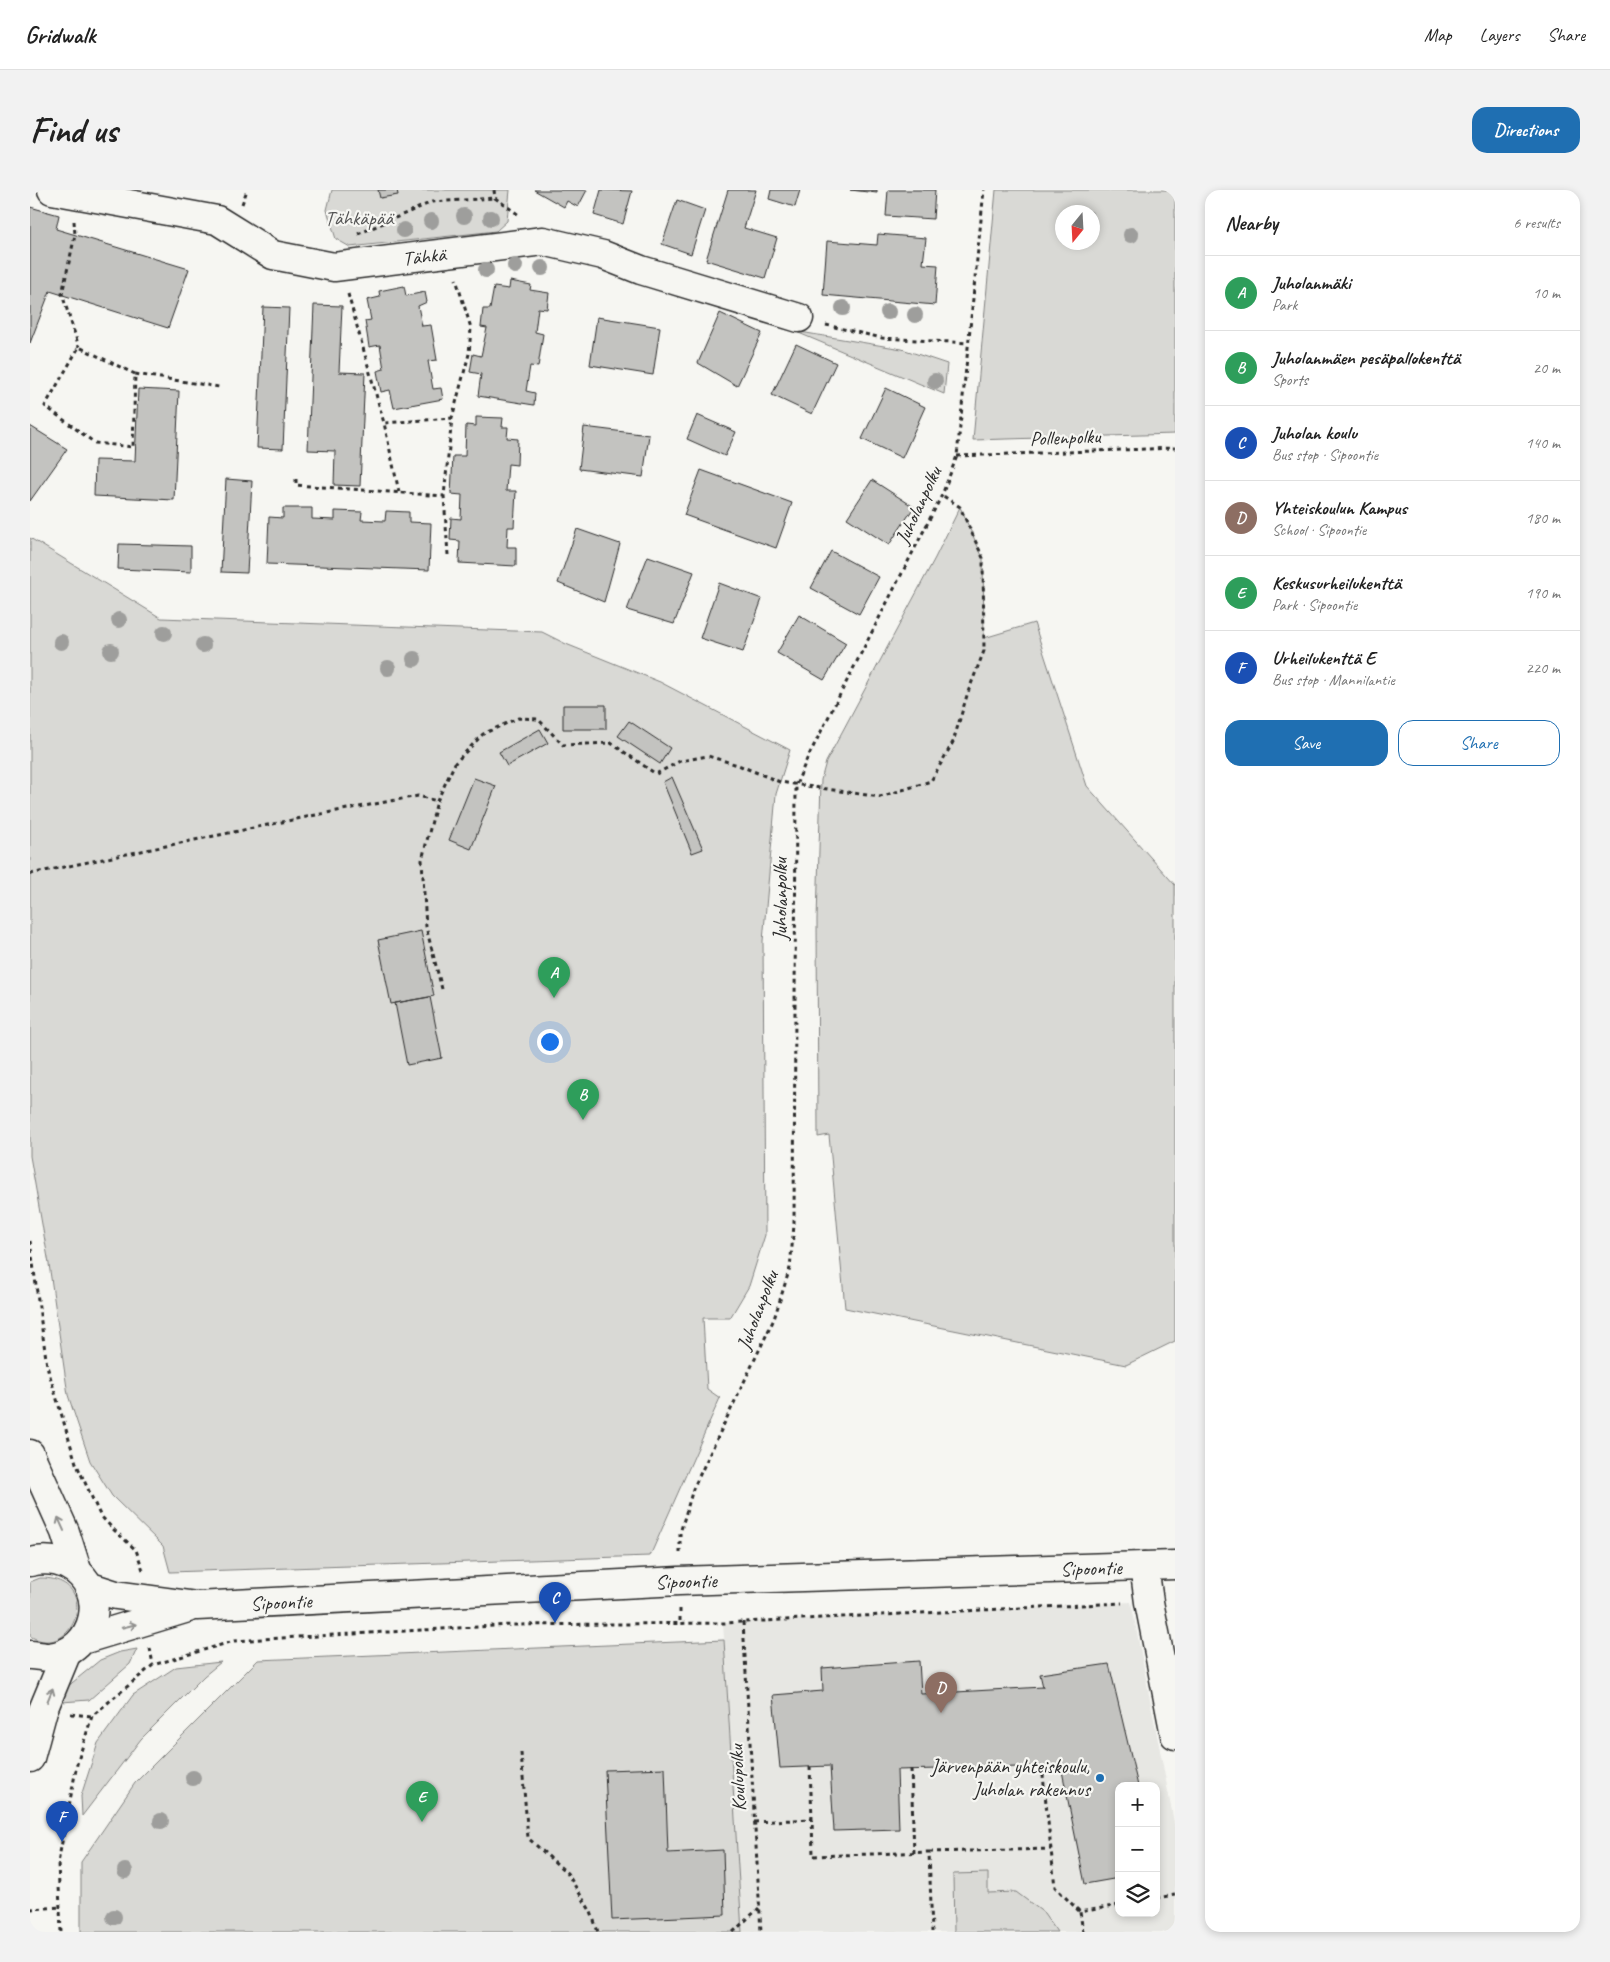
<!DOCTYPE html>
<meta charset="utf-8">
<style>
body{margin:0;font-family:Caveat,sans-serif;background:#f2f2f2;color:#222}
.controls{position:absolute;right:15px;bottom:15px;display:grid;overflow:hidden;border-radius:10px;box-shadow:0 2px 8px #0003}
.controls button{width:45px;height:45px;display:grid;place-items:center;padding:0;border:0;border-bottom:1px solid #e0e0e0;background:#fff;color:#222;font:25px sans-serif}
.compass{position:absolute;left:1025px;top:15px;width:45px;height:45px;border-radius:50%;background:#fff;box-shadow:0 2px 8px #0003;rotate:198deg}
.you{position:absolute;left:519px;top:851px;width:18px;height:18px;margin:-12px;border:4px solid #fff;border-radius:50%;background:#1a73e8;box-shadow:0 0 0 8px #1a73e833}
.badge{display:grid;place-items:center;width:32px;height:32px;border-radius:50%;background:#1f6fb2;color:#fff;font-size:16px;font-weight:700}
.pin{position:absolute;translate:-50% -41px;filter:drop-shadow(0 1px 2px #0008)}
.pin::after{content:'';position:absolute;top:26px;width:18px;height:15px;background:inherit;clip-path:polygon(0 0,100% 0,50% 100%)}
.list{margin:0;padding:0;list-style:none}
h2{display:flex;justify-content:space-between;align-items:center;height:65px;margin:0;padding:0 20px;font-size:21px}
h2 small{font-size:16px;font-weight:400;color:#767676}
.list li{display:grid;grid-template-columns:32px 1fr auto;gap:15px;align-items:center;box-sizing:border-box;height:75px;padding:0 20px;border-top:1px solid #e0e0e0}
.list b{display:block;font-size:19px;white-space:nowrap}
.list p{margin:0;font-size:16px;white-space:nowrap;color:#767676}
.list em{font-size:16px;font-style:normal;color:#767676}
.actions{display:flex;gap:10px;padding:15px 20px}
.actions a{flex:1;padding:11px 0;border:1px solid #1f6fb2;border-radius:15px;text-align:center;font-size:18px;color:#1f6fb2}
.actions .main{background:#1f6fb2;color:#fff}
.icon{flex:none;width:28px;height:28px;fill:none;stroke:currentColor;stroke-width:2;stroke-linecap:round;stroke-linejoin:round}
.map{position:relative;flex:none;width:1145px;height:1742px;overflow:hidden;border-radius:15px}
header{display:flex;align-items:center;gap:30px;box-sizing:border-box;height:70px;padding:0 25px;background:#fff;border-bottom:1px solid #e0e0e0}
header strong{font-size:24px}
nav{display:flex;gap:28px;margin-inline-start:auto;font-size:18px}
.intro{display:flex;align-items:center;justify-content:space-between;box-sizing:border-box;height:120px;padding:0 30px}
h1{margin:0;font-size:35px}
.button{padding:12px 22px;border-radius:15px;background:#1f6fb2;color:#fff;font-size:18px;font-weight:700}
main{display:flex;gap:30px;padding:0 30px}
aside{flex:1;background:#fff;border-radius:15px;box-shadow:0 2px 8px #0003}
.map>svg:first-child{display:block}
.built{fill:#e7e7e3;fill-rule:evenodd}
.green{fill:#d9d9d5;stroke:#828280;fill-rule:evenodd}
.building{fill:#c3c3c0;stroke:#2b2b2b}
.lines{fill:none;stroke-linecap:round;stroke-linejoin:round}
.minor-casing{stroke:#2b2b2b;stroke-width:31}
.tertiary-casing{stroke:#2b2b2b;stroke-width:31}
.path{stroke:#2b2b2b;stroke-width:3;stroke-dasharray:4 4;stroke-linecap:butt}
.minor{stroke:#f6f6f2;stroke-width:28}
.tertiary{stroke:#f6f6f2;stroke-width:28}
.tree{fill:#9e9e9c}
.oneway{stroke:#90908e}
.poi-dot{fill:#1f6fb2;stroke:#f6f6f2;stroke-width:2}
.labels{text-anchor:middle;stroke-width:4.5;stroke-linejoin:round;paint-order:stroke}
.park-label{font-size:20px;fill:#565656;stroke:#f6f6f2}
.street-label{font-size:20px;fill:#2b2b2b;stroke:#f6f6f2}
.poi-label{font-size:20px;fill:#2b2b2b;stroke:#f6f6f2;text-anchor:end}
</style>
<header>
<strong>Gridwalk</strong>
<nav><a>Map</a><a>Layers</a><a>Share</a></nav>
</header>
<div class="intro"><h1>Find us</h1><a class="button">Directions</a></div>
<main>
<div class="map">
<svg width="1145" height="1742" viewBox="0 0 1145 1742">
<rect width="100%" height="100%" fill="#f6f6f2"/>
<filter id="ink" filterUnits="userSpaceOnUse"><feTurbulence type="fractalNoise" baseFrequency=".02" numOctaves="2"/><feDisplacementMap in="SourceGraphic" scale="10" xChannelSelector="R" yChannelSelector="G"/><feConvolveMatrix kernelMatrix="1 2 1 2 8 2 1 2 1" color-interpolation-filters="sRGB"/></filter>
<g filter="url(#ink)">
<!-- built -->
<path class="built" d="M1101 1412 1145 1637V1742H712L693 1433ZM1089 1596H1126V1723H1089Z"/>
<!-- green -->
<path class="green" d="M302 0H480L477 31 466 41 320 57 306 49 297 20Z
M966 0H1145V244L943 250ZM1062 22V52H1032V22Z
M764 141 872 159 917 174 914 204Z
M930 317 953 368 954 448 1004 433 1057 596 1145 695V1151L1096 1175 815 1118 799 945 788 947 787 729 791 590 796 572 905 368Z
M0 348 131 428 512 442 536 454 630 492 760 560 746 604 733 751 735 1045 719 1096 700 1128H673L677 1199 690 1208 620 1366 140 1382 133 1356 82 1306 60 1271 38 1205 19 1074 0 966Z
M10 1388C74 1387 44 1473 0 1446V1392Z
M694 1450 712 1742H51V1672L105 1593 228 1470Z
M107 1459 100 1474 59 1510 32 1512 37 1497 70 1470 90 1462Z
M191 1472 174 1486 111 1549 52 1626 51 1606 68 1553 103 1505 146 1477Z
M958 1683V1703L986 1702 1014 1723 1027 1742H924L923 1684Z"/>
<!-- building -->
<path class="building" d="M348 0H367L368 5 350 8Z
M504 0H557L548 17 537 11 534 17Z
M571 0 602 1 593 34 564 25Z
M698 0H726L714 38 747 48 735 88 676 70Z
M741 0H770L765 17 739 9Z
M820 0H847V3Z
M858 0H905L903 29 856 26Z
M647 10 675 20 661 64 632 54Z
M0 17 29 25 26 39 159 79 138 138 20 101 0 153Z
M848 44 896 48 893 74 908 75 905 115 793 105 797 51 847 55Z
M480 91 501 95 500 100 519 103 517 119 508 118 505 142 513 144 508 177 500 176 496 201 505 203 504 215 448 206 451 184 440 182 443 164 451 166 457 138 451 137 453 119H460L464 97 479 99Z
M374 96 376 106 395 102 397 112 388 116 392 136 401 135 407 170 398 171 403 199 411 198 413 209 364 218 360 200 351 202 347 181 354 179 350 155 339 157 335 131 341 130 337 110 350 107 349 101Z
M284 115 312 116 309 182 335 183 330 296 304 295 305 261 278 260Z
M233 117 259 118 253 259 227 258Z
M690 123 732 143 707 196 668 173Z
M567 127 630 137 623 185 560 175Z
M766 154 806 173 782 224 742 205Z
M856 198 895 217 872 268 832 249Z
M108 199 149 201 144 310 64 306 65 270 105 271Z
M667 225 706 242 695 266 657 249Z
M446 227 473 228 472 237H478L477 248 488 249 487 275 478 274 476 301H486L484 337H478L477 357H486V376L429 373 430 351 420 350 421 328 431 329 432 305 421 304 423 266H435L436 235 446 236Z
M0 236 37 259 0 311Z
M554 237 619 245 613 287 549 279Z
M671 280 762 313 746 358 654 325Z
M196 289 222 291 217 383 191 382Z
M842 290 884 317 859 355 817 328Z
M253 318H282V329L305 330V321L332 322 331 330 355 331 356 321 379 322V332L401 333 399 380 237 374 239 327 253 328Z
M547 339 590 354 574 412 528 393Z
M89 354 161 356V382L88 379Z
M801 361 849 387 829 424 781 398Z
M618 366 664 382 644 434 597 420Z
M689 393 732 409 713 462 670 448Z
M769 425 816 453 794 490 747 463Z
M533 515H576V539H533Z
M599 531 640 558 630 574 588 546Z
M510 539 518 553 477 576 469 562Z
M642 587 673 659 662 663 633 592Z
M444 588 466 596 441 659 419 650Z
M391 741 404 806 361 814 348 750Z
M400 807 412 868 377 875 365 813Z
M889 1471 891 1504 1013 1497 1010 1484 1079 1474 1108 1596H1089V1688L1055 1694 1031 1576 867 1580 869 1639 804 1641 800 1576 750 1578 743 1505 793 1501 792 1478Z
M635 1578 638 1663 693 1660 695 1725 582 1730 575 1580Z"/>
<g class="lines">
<!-- minor casing -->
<g class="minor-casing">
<path id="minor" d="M22 0 187 30 243 65 304 77 513 51 573 65 611 80 769 128
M0 1264 35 1342 47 1380
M1114 1376 1119 1412 1145 1545
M0 1568 13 1520 37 1462"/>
</g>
<!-- tertiary casing -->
<g class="tertiary-casing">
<path id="tertiary" d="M0 1372C13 1369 24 1369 37 1375 82 1398 66 1463 19 1467 13 1467 6 1465 0 1465
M61 1397 86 1405 167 1416 649 1391 1145 1375
M52 1450 158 1418"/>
</g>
<!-- path -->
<path class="path" d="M464 0 465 8 489 25
M212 14 217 0
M44 31 45 45 32 104 49 157
M328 44 402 12 465 8
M318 104 354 233
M796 135 852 148 938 153
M105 184 49 157 15 216 65 253 103 257 105 184 189 197
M927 266 1145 258
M266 289V295L414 306
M369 302 354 233 422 228
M418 365 414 306 422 228 439 164 441 138 426 89
M0 684 291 624 388 606 407 611
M412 799 396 737 392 670 407 611 425 573 453 544 488 528 508 529 533 555 581 553 626 584 650 571 678 566 708 575 750 592 850 607 901 591 923 552 938 502 954 461 953 368 930 317 912 305
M0 1051 17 1176 46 1273 70 1325 83 1339 106 1360 113 1380
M650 1363V1343L663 1299 744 1129 760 1078 764 1035 766 595 777 569 912 305 927 266 954 0
M650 1419V1434
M713 1432 731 1742
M120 1458 123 1475
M41 1524 62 1526
M491 1563 498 1648 537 1683 561 1722 568 1742
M1012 1576 1025 1697 1050 1722
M780 1577 782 1629
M881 1579 884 1663
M724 1632 782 1629 783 1666 899 1662 902 1742
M899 1662 1021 1659
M1126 1708 1145 1705
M0 1719 30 1717
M31 1742 28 1673 47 1574 62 1526 123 1475 204 1451 233 1449 482 1435 693 1433 1092 1413
M703 1742 729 1718
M1053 1742 1050 1722 1089 1715"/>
<!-- minor -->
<use href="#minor" class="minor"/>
<!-- tertiary -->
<use href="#tertiary" class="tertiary"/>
</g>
<!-- trees -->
<g class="tree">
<circle cx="434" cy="26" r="8"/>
<circle cx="461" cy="28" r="8"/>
<circle cx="401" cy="31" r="8"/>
<circle cx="374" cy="40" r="8"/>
<circle cx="1101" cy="45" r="8"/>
<circle cx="485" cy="76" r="8"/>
<circle cx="512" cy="78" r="8"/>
<circle cx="456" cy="80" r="8"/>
<circle cx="813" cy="118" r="8"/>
<circle cx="858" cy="122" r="8"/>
<circle cx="885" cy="125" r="8"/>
<circle cx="905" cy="191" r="8"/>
<circle cx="89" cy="430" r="8"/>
<circle cx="134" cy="443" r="8"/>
<circle cx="31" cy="452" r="8"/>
<circle cx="173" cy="455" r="8"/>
<circle cx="81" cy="461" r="8"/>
<circle cx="384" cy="469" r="8"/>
<circle cx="358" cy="478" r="8"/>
<circle cx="163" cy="1588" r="8"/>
<circle cx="131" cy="1631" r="8"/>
<circle cx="95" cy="1681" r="8"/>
<circle cx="84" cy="1727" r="8"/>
</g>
<!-- one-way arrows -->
<defs><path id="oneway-shaft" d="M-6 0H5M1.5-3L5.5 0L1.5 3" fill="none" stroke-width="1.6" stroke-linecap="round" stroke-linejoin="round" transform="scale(1.25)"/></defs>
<g class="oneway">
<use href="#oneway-shaft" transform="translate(31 1334) rotate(-114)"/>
<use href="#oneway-shaft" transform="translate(99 1436) rotate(-14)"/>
<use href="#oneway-shaft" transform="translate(20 1505) rotate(-68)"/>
</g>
</g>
<!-- markers -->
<circle class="poi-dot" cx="1070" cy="1588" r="5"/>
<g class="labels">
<!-- park labels -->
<g class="park-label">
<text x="329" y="35">Tähkäpää</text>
</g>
<!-- street labels -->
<g class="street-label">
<text transform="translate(394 66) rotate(-7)" y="7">Tähkä</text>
<text transform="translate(1035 247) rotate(-2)" y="7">Pollenpolku</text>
<text transform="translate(888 315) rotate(-65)" y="7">Juholanpolku</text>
<text transform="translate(750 709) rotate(-90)" y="7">Juholanpolku</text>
<text transform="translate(727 1120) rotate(-69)" y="7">Juholanpolku</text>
<text transform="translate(1061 1378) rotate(-2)" y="7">Sipoontie</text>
<text transform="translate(656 1391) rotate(-2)" y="7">Sipoontie</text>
<text transform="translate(251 1412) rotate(-3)" y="7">Sipoontie</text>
<text transform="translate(707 1588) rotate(-93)" y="7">Koulupolku</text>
</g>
<!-- poi labels -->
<g class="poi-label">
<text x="1060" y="1583">Järvenpään yhteiskoulu,<tspan x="1060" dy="23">Juholan rakennus</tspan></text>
</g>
</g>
</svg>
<div class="controls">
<button>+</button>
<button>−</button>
<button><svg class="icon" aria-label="layers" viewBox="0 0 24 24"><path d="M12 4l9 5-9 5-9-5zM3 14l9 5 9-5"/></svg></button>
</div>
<svg class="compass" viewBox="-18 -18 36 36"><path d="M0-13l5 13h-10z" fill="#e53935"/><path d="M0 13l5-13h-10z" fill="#767676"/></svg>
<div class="you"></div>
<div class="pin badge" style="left:524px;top:808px;background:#2e9e5b">A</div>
<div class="pin badge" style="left:553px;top:930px;background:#2e9e5b">B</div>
<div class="pin badge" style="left:525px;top:1433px;background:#1a4fb4">C</div>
<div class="pin badge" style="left:911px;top:1523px;background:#8d6e63">D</div>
<div class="pin badge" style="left:392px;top:1632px;background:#2e9e5b">E</div>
<div class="pin badge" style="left:32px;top:1652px;background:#1a4fb4">F</div>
</div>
<aside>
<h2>Nearby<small>6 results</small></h2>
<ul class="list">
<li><span class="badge" style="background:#2e9e5b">A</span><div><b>Juholanmäki</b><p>Park</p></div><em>10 m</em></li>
<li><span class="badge" style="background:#2e9e5b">B</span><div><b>Juholanmäen pesäpallokenttä</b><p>Sports</p></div><em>20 m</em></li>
<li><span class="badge" style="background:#1a4fb4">C</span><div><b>Juholan koulu</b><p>Bus stop · Sipoontie</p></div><em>140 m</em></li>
<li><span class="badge" style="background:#8d6e63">D</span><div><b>Yhteiskoulun Kampus</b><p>School · Sipoontie</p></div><em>180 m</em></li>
<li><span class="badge" style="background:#2e9e5b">E</span><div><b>Keskusurheilukenttä</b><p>Park · Sipoontie</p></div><em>190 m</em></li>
<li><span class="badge" style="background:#1a4fb4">F</span><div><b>Urheilukenttä E</b><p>Bus stop · Mannilantie</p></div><em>220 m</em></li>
</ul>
<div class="actions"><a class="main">Save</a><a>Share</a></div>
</aside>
</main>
